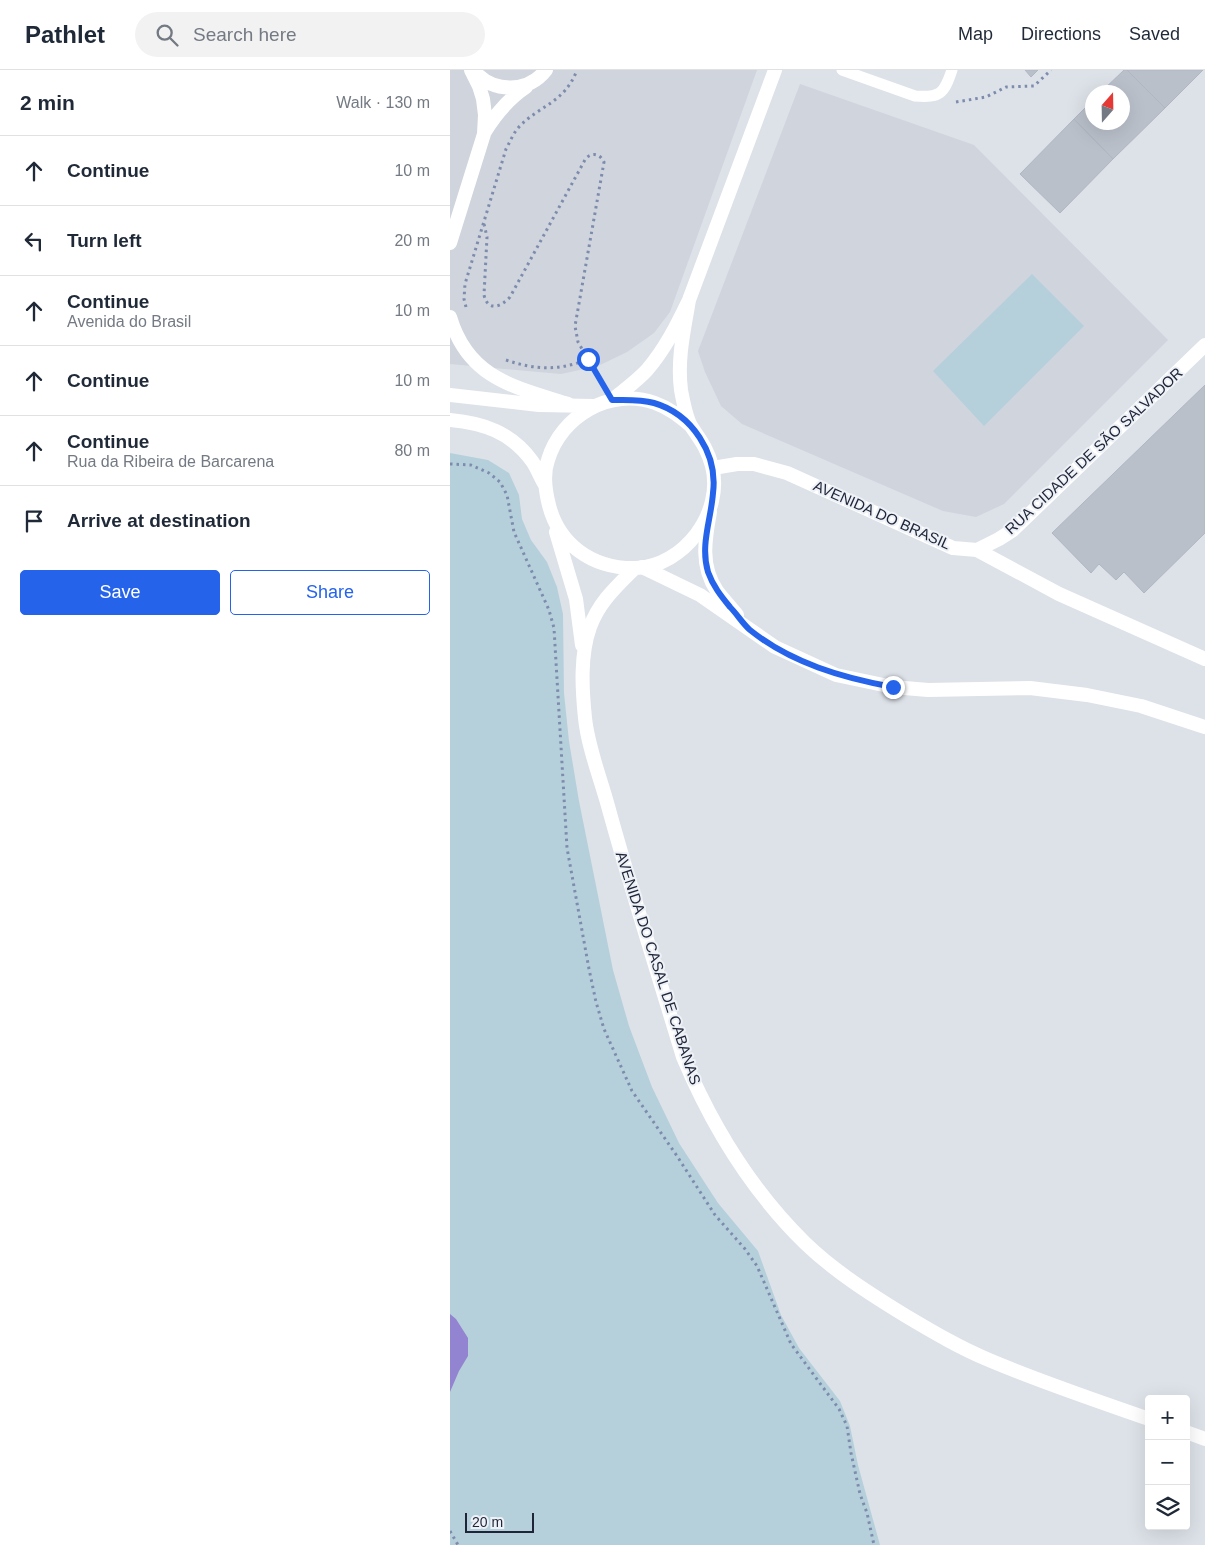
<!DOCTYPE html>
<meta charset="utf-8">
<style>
body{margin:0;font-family:Helvetica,sans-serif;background:#f2f2f3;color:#1f2937}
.controls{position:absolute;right:15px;bottom:15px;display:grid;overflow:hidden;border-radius:5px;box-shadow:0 5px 20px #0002}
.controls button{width:45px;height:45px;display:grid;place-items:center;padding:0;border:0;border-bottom:1px solid #e0e1e3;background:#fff;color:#1f2937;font:25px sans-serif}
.compass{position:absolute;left:635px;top:15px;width:45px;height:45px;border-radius:50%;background:#fff;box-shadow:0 5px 20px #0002;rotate:20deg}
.scale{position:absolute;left:15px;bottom:12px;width:69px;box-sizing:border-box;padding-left:5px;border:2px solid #1f2539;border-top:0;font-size:14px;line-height:18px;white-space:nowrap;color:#1f2539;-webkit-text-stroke:4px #eef2f6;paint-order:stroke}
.stop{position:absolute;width:15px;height:15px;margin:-11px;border:4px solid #2563eb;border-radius:50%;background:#fff}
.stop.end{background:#2563eb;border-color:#fff;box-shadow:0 1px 5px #0008}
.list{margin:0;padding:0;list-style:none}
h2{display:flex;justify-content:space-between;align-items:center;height:65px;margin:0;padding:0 20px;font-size:21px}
h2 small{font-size:16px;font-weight:400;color:#747a83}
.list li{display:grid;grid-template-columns:32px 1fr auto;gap:15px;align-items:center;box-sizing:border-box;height:70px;padding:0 20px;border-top:1px solid #e0e1e3}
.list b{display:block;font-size:19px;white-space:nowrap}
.list p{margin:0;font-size:16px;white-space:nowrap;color:#747a83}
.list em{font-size:16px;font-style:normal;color:#747a83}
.actions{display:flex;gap:10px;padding:15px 20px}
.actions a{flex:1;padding:11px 0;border:1px solid #2563eb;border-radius:5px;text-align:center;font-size:18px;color:#2563eb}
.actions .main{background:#2563eb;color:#fff}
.icon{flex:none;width:28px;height:28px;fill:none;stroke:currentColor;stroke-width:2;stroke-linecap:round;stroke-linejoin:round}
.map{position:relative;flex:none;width:755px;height:1475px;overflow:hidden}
header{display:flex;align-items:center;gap:30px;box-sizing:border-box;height:70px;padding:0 25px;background:#fff;border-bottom:1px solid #e0e1e3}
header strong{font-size:24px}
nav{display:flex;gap:28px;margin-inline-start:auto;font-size:18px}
.search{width:350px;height:45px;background:#f2f2f3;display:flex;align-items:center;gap:12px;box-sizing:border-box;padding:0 18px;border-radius:28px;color:#747a83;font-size:19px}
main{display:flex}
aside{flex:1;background:#fff}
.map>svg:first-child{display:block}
.built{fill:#cfd4dd}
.green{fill:#b6d0db}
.water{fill:#9284d0}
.building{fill:#bac0ca;stroke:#b0b7c3}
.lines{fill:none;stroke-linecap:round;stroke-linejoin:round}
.path{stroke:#7d8bad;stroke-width:3;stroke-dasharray:2.5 4;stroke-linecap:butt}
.service{stroke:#fff;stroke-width:11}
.minor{stroke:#fff;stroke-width:14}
.tertiary{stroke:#fff;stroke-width:14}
.route{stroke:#2563eb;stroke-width:6}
.labels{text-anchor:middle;stroke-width:4;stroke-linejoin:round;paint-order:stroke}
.street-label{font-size:15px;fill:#1f2539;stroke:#eef2f6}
</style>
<header>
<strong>Pathlet</strong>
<div class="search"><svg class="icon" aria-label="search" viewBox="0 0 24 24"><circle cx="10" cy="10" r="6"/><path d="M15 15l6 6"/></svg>Search here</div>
<nav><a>Map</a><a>Directions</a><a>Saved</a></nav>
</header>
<main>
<aside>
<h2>2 min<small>Walk · 130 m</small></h2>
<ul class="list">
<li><svg class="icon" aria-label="ahead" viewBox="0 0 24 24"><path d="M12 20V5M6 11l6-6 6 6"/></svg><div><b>Continue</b></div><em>10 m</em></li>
<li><svg class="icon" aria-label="left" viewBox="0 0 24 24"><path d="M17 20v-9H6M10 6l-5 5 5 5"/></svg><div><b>Turn left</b></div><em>20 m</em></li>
<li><svg class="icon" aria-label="ahead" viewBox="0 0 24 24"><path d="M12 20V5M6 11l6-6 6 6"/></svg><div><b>Continue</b><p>Avenida do Brasil</p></div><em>10 m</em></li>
<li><svg class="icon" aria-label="ahead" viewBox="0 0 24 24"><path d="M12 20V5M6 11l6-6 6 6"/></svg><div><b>Continue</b></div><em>10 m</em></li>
<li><svg class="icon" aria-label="ahead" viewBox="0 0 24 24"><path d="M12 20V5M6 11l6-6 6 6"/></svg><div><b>Continue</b><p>Rua da Ribeira de Barcarena</p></div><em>80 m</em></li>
<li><svg class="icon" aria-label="arrive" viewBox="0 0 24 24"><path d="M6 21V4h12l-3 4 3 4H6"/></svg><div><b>Arrive at destination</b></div></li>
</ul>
<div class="actions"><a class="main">Save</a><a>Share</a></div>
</aside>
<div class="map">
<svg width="755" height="1475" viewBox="0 0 755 1475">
<rect width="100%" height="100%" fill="#dde2e9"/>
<!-- built -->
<path class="built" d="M0 0H307L220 242 204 263 177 282 148 296 111 304 0 294Z
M350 14 524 75 718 270 554 434 526 447 493 441 292 354 271 336 255 302 248 281Z"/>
<!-- green -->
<path class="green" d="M582 204 634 256 534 356 483 301Z
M0 383 38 390 59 403 69 425 72 449 81 470 97 492 107 517 113 544 114 623 119 671 129 731 163 900 179 956 202 1017 229 1073 268 1133 308 1181 331 1245 349 1278 390 1331 400 1356 408 1395 430 1475H0Z"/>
<!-- water -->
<path class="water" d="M0 1244 6 1249 18 1268V1286L9 1301 0 1322Z"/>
<!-- building -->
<path class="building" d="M575 0H588L581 7Z
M674 0H677L715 38 663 89 624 49 642 31V52H672V22H651Z
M677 0H753L715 38Z
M624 49 663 89 610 143 570 104Z
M755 315V463L694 523 674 502 666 510 649 494 641 503 602 463Z"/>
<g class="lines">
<!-- path -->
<path class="path" d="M506 32 536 27 556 17 584 16 601 0
M34 154 37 167 34 225C38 242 51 237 60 227L136 88C143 82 150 84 154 92L125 256 128 272 153 315
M16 237 14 229 15 214 56 79C60 72 63 64 68 58 89 35 114 34 127 0
M56 290C85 300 110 301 138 289
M0 394 21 395 39 403 50 412 57 425 64 462 99 540 104 558 117 778 139 899 146 932 154 959 182 1021 227 1086 265 1145 295 1179 307 1196 341 1274 389 1339 397 1356 401 1383 410 1424 417 1443 424 1475
M0 1461 8 1475"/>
<!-- service -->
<path class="service" d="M392 0 465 26C490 28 494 24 502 0"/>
<!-- minor -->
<path class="minor" d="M25 2C44 23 78 23 96 0
M34 63C45 45 58 29 76 17
M0 173 34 64 35 45 33 29 29 16 21 0
M0 247C18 308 64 317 118 334
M260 442C255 469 250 496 267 521 273 529 281 537 287 545
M527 480 549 469 563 460 755 275
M192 497 250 525 325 577 386 605 443 617 478 620 580 618 637 625 691 636 755 657"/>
<!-- tertiary -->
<path class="tertiary" d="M239 230C234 260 227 289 231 320 233 331 236 347 241 356 251 371 257 378 262 396 274 443 234 496 186 498 142 499 107 474 98 431 95 418 93 404 98 390 111 346 160 317 205 333 219 338 229 346 240 355
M0 325 89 335 143 336
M162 330C174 320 187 311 197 300 215 279 227 255 239 230L325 0
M0 350C33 353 61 362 82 391 87 398 90 407 95 415
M263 398 287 394H304L337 403 503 478 527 480 609 524 755 589
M106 462 126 529 132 575
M185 498C167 516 149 532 140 557 130 585 132 619 135 648 138 677 150 707 158 736 181 820 208 904 233 987 262 1056 301 1120 355 1173 384 1201 420 1224 456 1246 483 1262 510 1278 539 1290 591 1312 645 1330 699 1349
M736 1362 755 1369"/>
</g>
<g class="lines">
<!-- route -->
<path class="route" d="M138 289 162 330C176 330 190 329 204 333 242 344 268 384 263 423 261 450 250 475 258 502 263 516 271 526 280 537 287 544 293 554 300 560 341 593 393 608 443 617"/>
</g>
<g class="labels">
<!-- street labels -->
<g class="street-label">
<text transform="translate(644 381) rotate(-43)" y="5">RUA CIDADE DE SÃO SALVADOR</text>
<text transform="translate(432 445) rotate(24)" y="5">AVENIDA DO BRASIL</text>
<text transform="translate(208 898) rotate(72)" y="5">AVENIDA DO CASAL DE CABANAS</text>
</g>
</g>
</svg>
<div class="controls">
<button>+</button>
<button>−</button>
<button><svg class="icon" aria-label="layers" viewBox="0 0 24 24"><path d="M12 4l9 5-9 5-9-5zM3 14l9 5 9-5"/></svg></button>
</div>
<svg class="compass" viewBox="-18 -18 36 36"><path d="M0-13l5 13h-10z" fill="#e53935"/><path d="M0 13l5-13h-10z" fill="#747a83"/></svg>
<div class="scale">20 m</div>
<div class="stop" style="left:138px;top:289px"></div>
<div class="stop end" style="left:443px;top:617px"></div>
</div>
</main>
